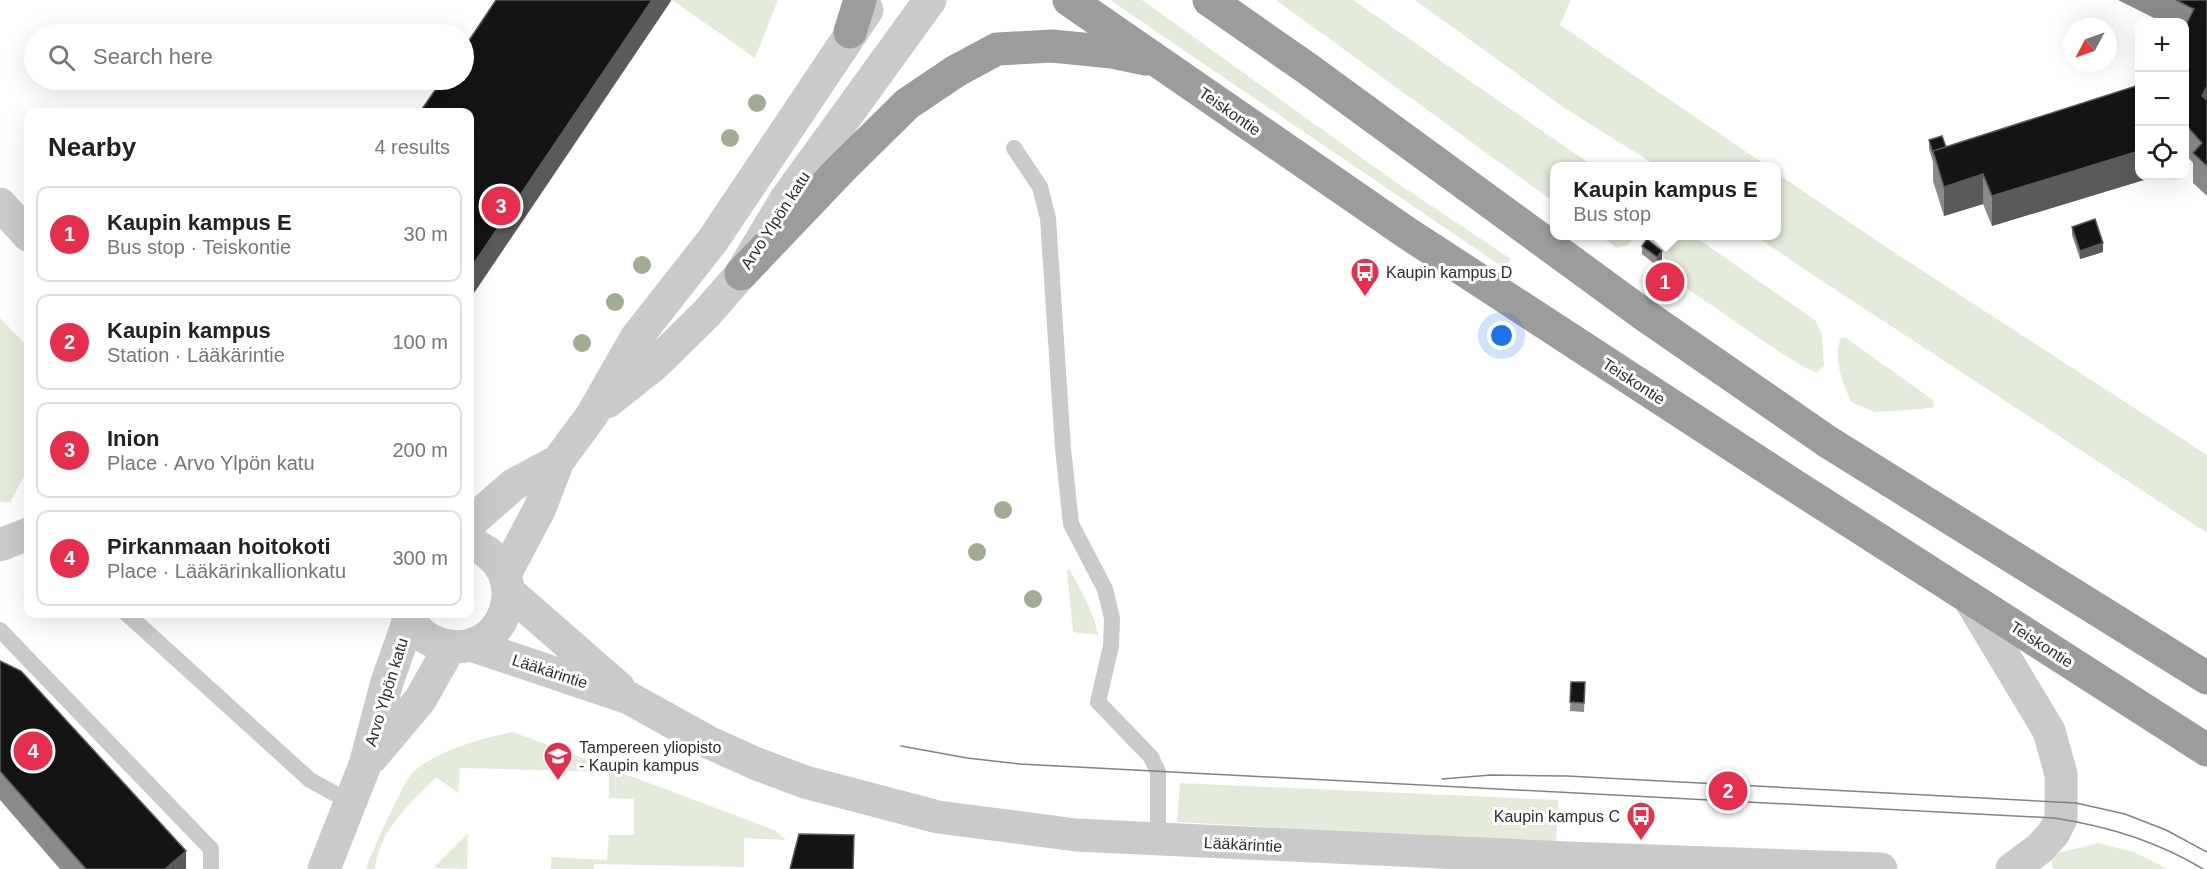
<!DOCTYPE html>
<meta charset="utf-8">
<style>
body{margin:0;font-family:Helvetica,sans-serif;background:#f2f2f2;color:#222}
.controls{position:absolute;right:18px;top:18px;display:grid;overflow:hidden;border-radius:12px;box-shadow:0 6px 24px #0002}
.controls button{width:54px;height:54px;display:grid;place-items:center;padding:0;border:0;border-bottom:2px solid #e0e0e0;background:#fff;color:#222;font:30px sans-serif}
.compass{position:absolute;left:2063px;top:18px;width:54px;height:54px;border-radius:50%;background:#fff;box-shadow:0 6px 24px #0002;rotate:229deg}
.you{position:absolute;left:1502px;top:336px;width:21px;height:21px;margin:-15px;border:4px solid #fff;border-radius:50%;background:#1a73e8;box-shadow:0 0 0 9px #1a73e833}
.badge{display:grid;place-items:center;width:39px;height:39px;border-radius:50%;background:#e52f4c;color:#fff;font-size:20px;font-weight:700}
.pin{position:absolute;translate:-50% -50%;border:3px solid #fff;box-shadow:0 2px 6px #0006}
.popup{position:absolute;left:1550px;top:162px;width:231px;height:78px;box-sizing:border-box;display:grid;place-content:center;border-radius:12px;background:#fff;filter:drop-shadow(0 2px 4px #0005);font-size:20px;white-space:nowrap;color:#767676}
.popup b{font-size:22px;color:#222}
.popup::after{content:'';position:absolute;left:50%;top:100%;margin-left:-12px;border:12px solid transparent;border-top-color:#fff}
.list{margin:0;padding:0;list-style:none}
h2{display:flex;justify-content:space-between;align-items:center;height:78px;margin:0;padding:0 24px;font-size:26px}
h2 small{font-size:20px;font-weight:400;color:#767676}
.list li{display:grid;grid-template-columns:39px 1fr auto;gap:18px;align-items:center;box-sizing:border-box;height:96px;margin:0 12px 12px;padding:0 12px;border:2px solid #e0e0e0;border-radius:12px}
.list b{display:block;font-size:22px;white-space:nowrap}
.list p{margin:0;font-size:20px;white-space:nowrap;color:#767676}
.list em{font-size:20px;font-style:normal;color:#767676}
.icon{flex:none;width:33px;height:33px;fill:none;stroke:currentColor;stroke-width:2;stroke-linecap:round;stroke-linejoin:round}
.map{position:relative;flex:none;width:2207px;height:869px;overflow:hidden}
.search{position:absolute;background:#fff;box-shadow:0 6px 24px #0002;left:24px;top:24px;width:450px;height:66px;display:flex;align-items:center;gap:15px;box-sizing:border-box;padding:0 21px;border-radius:33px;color:#767676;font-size:22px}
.panel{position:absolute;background:#fff;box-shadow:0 6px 24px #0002;left:24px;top:108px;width:450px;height:510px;border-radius:12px}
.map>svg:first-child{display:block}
.green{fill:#e5ebdb}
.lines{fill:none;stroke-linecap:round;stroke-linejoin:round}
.service{stroke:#cacaca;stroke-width:16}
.minor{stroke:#cacaca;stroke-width:33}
.tertiary{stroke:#cacaca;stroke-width:33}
.trunk{stroke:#9c9c9c;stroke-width:33}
.tram{stroke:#828282;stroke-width:1.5}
.tree{fill:#a1ac93}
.wall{fill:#8a8a8a}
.shaded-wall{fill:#5a5a5a}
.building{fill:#141414;stroke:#5a5a5a;stroke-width:1.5}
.labels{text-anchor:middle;stroke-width:6;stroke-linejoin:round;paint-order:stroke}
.street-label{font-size:16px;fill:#2d2d2d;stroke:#fff}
.poi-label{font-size:16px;fill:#2d2d2d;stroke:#fff;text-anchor:start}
</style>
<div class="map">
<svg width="2207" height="869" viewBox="0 0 2207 869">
<rect width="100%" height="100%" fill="#fff"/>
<!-- green -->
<path class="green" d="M672 0H778L755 58Z
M1110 0H1142L1394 181 1511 259 1504 268Z
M1276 0H1353L1593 166H1554V202Z
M1415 0H1571L1560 25 1767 166H1657L1563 107Z
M1776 173 1898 255 2207 455V533L1804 269 1756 236H1776Z
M1600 236H1636L1628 245 1617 248Z
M1654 236H1694L1816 321 1822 335 1824 366 1816 373C1781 355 1750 332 1717 309 1699 296 1675 283 1665 263L1668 261 1647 245Z
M0 318 28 347V468L10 503 0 502Z
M1841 338H1846L1933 400 1934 407 1923 409 1875 412 1851 402C1843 382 1832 360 1841 338Z
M1069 568C1080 590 1094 611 1098 635L1073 632 1067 572Z
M513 732 774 830 786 840 744 838V867L595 864 594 869H551V857L607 860 609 835H634V799L609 798V772L460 768 458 793 436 777C410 804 379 830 375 869H366C370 856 404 781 412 773 436 751 482 738 513 732Z
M1180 783 1558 800 1556 843 1177 822Z
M468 833 467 869 435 868V866Z
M2098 843 2134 852 2168 869H2054L2050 859 2058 853Z"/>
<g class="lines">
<!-- service -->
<path class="service" d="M1014 148 1040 187 1048 218 1063 448 1071 524 1105 589 1112 618 1111 646 1098 702 1151 757 1158 772V839
M127 614 310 780 350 802
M0 630 211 849V869"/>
<!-- minor -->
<path class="minor" d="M0 204 28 235
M0 545 28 534
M509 592 619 688
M1969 598 2049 731 2061 774V819L2053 834 2039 849 2012 869
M471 645 629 698 710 743 757 764 805 782 938 817 1076 835 1567 858 1881 869"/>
<!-- tertiary -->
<path class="tertiary" d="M607 402 655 364 707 313 741 274 786 199 930 0
M470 523 513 485 558 461
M505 574 540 508 558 461 592 415 636 338 713 240 867 10
M407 614C413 628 424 639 440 644 505 664 539 569 470 543
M372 757 420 700 450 647
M324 869 365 765 387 682 409 620"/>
<!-- trunk -->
<path class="trunk" d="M1069 0 1407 233 1795 486 2207 750
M1209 0 1308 69 1643 314 1828 442 2207 678
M850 32 860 0
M741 274 841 169 907 104 956 71 997 49 1052 46 1112 52 1146 59"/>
<!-- tram -->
<path class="tram" d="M901 746 967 758 1020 764 2054 818C2107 826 2157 841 2203 869
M1442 779 1491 775 1567 776 2076 803 2125 814 2166 830 2207 852"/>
</g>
<!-- trees -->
<g class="tree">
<circle cx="757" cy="103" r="9"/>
<circle cx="730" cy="138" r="9"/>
<circle cx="642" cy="265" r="9"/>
<circle cx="615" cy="302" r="9"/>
<circle cx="582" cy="343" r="9"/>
<circle cx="1003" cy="510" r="9"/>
<circle cx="977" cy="552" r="9"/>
<circle cx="1033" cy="599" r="9"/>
</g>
<!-- wall -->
<path class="wall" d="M2118 0H2207V196L2193 183V163L2187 156 2184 161V22H2162Z
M1929 140 1946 147 2139 176H2157L1992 226 1983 204 1944 216 1933 181V162L1929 149Z
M2072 227 2103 252 2080 259 2072 235Z
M1642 246 1662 259 1657 266 1642 254Z
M0 661 186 869H60L0 800Z
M1571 682H1585L1584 712 1570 711Z"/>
<!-- shaded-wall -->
<path class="shaded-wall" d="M652 0H671V1L470 299V269Z
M2207 86V116L2202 96Z
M2187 126V156L2184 161V131Z
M2139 151V176H2157L1992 226V196Z
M1983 174V204L1944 216V187Z
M2103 243V252L2080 259V251Z
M1662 251V259L1657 266V257Z
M186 851V869H165Z"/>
<!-- building -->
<path class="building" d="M496 0H652L470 269V112H420L442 80H464V48Z
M2176 0H2207V86L2202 96 2207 100V166L2193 153 2202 143 2187 126 2184 131V29L2194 9Z
M2139 85V151L1992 196 1983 174 1944 187 1933 151Z
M1942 136 1946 147 1933 151V153L1929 140Z
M2095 219 2103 243 2080 251 2072 227Z
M1647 239 1662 251 1657 257 1642 246Z
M0 661 21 671 186 851 165 869H86L0 771Z
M1571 682H1585L1584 703 1570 702Z
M799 834 854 835 853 869H790Z"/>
<!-- icons -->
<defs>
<g id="bus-pin" transform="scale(1.5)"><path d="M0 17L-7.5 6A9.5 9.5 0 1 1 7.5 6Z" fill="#e52f4c" stroke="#fff"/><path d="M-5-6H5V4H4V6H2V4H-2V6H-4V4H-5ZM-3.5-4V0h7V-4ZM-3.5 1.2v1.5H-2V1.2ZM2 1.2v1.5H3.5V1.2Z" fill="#fff"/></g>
<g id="university-pin" transform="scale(1.5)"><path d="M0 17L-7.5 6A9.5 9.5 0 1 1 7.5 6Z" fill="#e52f4c" stroke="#fff"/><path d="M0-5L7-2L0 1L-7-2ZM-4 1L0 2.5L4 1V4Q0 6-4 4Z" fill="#fff"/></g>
</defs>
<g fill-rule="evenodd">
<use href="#bus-pin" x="1365" y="272"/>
<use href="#university-pin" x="558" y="756"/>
<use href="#bus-pin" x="1641" y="816"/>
</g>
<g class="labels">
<!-- street labels -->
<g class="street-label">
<text transform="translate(1230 111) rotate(35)" y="6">Teiskontie</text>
<text transform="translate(775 220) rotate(-57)" y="6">Arvo Ylpön katu</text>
<text transform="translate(1634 381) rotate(33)" y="6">Teiskontie</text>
<text transform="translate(2042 644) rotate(33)" y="6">Teiskontie</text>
<text transform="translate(550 671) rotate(18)" y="6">Lääkärintie</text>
<text transform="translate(386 692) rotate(-73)" y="6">Arvo Ylpön katu</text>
<text transform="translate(1243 844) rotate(3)" y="6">Lääkärintie</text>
</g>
<!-- poi labels -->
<g class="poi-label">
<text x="1386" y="278">Kaupin kampus D</text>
<text x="579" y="753">Tampereen yliopisto<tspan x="579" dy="18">- Kaupin kampus</tspan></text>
<text x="1620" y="822" text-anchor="end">Kaupin kampus C</text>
</g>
</g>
</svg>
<div class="controls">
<button>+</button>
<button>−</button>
<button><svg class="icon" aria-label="locate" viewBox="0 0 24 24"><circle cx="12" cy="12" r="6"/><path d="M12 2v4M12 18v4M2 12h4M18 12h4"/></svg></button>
</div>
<svg class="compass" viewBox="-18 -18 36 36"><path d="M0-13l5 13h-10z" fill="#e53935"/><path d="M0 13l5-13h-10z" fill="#767676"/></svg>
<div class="you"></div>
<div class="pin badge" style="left:1665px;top:282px">1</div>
<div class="popup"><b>Kaupin kampus E</b>Bus stop</div>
<div class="pin badge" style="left:1728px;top:791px">2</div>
<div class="pin badge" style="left:501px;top:206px">3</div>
<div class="pin badge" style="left:33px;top:751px">4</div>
<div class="search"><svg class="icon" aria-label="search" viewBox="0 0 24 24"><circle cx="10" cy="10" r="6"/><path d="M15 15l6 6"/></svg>Search here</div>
<section class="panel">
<h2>Nearby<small>4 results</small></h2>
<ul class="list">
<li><span class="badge">1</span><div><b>Kaupin kampus E</b><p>Bus stop · Teiskontie</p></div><em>30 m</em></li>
<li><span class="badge">2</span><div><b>Kaupin kampus</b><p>Station · Lääkärintie</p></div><em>100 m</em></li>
<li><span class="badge">3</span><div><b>Inion</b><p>Place · Arvo Ylpön katu</p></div><em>200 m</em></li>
<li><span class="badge">4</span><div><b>Pirkanmaan hoitokoti</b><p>Place · Lääkärinkallionkatu</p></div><em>300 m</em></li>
</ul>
</section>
</div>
